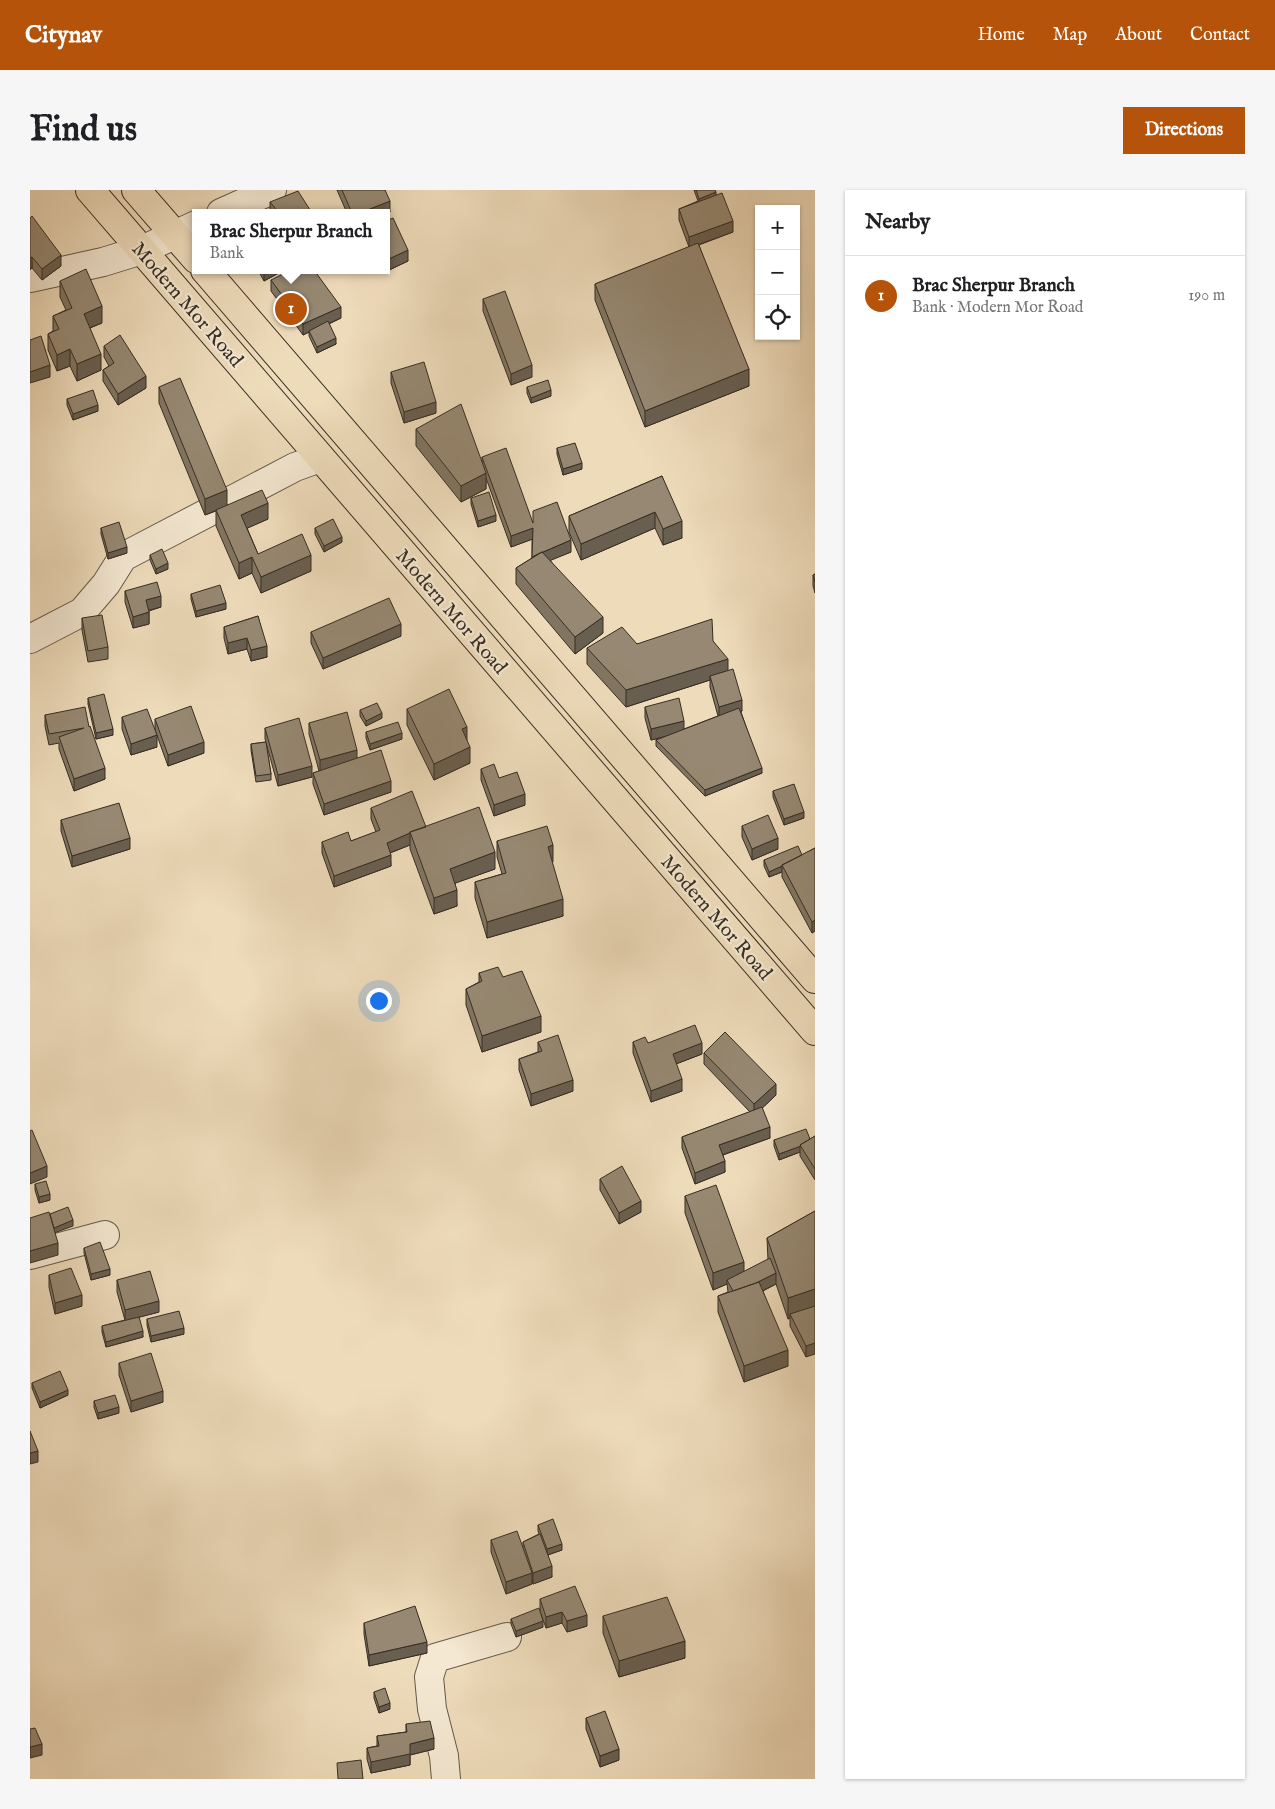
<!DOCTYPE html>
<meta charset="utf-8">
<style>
body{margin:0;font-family:"IM FELL English",serif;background:#f6f6f6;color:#202124}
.controls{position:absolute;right:15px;top:15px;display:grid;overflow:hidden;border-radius:0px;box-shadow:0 1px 4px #0004}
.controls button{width:45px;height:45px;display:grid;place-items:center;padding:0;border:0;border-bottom:1px solid #e0e0e0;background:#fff;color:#202124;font:25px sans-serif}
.you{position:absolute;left:348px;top:810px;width:18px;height:18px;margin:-12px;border:4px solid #fff;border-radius:50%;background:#1a73e8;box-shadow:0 0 0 8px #1a73e833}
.badge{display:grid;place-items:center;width:32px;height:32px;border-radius:50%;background:#b45309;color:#fff;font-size:16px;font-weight:700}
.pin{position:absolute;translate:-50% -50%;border:2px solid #fff;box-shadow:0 1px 5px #0006}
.popup{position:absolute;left:162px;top:19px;width:198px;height:65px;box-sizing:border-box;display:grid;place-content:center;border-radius:0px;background:#fff;filter:drop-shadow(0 1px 4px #0005);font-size:16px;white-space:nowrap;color:#757577}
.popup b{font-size:19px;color:#202124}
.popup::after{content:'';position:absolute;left:50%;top:100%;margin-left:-10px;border:10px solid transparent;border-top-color:#fff}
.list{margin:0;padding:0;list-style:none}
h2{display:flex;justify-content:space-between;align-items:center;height:65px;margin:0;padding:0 20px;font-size:21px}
h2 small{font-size:16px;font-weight:400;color:#757577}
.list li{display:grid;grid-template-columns:32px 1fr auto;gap:15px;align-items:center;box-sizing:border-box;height:80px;padding:0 20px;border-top:1px solid #e0e0e0}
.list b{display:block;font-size:19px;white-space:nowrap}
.list p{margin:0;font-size:16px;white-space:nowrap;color:#757577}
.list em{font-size:16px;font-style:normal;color:#757577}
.icon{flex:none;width:28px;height:28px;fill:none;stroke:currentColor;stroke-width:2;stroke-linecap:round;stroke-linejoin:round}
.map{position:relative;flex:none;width:785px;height:1589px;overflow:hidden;border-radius:0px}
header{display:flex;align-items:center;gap:30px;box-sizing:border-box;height:70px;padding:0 25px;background:#b45309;color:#fff}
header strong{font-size:24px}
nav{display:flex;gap:28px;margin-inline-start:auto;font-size:18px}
.intro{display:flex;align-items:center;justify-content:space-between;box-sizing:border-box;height:120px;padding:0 30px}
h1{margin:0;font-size:35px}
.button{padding:12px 22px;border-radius:0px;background:#b45309;color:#fff;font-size:18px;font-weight:700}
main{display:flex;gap:30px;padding:0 30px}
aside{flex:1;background:#fff;border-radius:0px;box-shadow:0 1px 4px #0004}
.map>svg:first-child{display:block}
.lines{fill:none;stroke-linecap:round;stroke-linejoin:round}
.minor-casing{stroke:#655949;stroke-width:30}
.highway-casing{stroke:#372e23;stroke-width:30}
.minor{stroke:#f4e8d2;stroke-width:28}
.highway{stroke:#eedbba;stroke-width:28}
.wall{fill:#817562;stroke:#372e23}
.shaded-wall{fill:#695f50;stroke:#372e23}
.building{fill:#968872;stroke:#372e23}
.labels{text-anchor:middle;stroke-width:4.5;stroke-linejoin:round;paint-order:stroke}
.street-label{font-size:20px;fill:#372e23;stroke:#f4e8d2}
</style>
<header>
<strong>Citynav</strong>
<nav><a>Home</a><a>Map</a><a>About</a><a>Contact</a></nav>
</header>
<div class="intro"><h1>Find us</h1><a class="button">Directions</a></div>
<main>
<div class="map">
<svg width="785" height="1589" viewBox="0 0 785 1589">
<rect width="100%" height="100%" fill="#eedbba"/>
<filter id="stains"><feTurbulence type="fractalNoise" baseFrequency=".004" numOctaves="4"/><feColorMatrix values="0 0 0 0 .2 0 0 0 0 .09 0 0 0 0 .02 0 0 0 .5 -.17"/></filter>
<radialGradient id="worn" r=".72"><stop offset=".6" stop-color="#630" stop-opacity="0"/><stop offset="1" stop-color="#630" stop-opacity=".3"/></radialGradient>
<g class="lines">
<!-- minor casing -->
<g class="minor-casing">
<path id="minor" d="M191 23 242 0
M0 88 73 72 112 60 166 35
M0 449 52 422 76 394 93 367 265 277 290 268
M0 1065 75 1045
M416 1589 414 1566 402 1519 399 1487 405 1468 477 1447"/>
</g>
<!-- highway casing -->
<g class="highway-casing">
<path id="highway" d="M60 0 785 841
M106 0 166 69
M175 80 785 789"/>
</g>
<!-- minor -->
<use href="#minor" class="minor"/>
<!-- highway -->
<use href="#highway" class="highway"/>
</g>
<!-- wall -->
<path class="wall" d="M307 0H355L360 22 356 23H317Z
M664 0H685L686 5 703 42 669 55 719 196 615 237 565 110V94L659 57 649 30V19L668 11Z
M240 12 282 23H240Z
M0 28 31 76 12 90 2 78Z
M356 31 378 71 359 80 356 74Z
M228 80H254L234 91Z
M241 90 311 128 299 134 306 154 287 163 279 146V142L273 145 241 101Z
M30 91 72 133 60 138 71 180 47 191 40 176 27 181 18 160V144L23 141V126L36 120 30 107Z
M453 109 502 187 481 195 453 121Z
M74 156 116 198 88 215 73 191V180L79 176 74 167Z
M361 182 406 223 374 233 361 193Z
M129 197 197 315 238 329 217 338 228 364 281 381 231 403 222 383 209 389 186 336V321L175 325 129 213Z
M497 197 521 206 501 213 497 203Z
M37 209 68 221 43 230 37 215Z
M386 239 452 273V267L503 333 541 362 520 370 573 443 545 464 486 394V378L502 368V349L481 357 456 288V299L431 312 386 256Z
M527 258 552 279 533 285 527 264Z
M632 286 652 348 633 355 625 338 551 370 539 342V326Z
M441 308 466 331 448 337 441 314Z
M71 338 97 363 78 369 71 344Z
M285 338 312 352 294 362 285 344Z
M120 365 138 379 126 384 120 370Z
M785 384V403L783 396V385Z
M95 401 131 417 119 421V434L103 438 95 412Z
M161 404 196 419 166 427 161 409Z
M228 426 237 467 221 471 217 459 198 464 194 448V437Z
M52 428 78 457V469L58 472 52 440Z
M281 442 371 446 293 479 281 453Z
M683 451 698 481 712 521 711 522 732 583 675 606 626 556V550L634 547 621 550 615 528V517L654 539 688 526 680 497V490L596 517 557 474V458L607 454Z
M58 508 83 545 66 549 58 514Z
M377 519 440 573 404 590 377 535Z
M330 520 352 528 336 536 330 526Z
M15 525 59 537 75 589 44 601 29 559V553L19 555 15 536Z
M92 527 127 557 101 565 92 539Z
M125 529 174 563 138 576 125 540Z
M279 533 327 568 361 602 294 625 283 594V583L289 581 279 544Z
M235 538 282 587 248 596 236 553 241 584V590L226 592 221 560V554L236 552 235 549Z
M336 542 372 549 340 560 336 548Z
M451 579 495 615 464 626 451 590Z
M743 601 774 628 754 635 743 607Z
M341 618 396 637 465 679 425 693 427 716 404 724 380 659V655L360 663 361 676 304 697 292 663V652L321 651 346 642 341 629Z
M31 630 100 659 42 677 31 641Z
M712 636 748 659 722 670 712 647Z
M467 651 523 672H522L533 726 457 748 445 708V692L472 684 467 667Z
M785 658V741L782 743 752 687V682L739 687 734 676V670L772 665Z
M449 783 473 787 511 842 452 862 436 815V799L449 792Z
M508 852 543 901 501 916 489 880V869L508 862Z
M603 852 618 853 672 864 646 874 652 901 621 912 603 863Z
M674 863 746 905 732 918 740 948 693 965 695 982 665 994 652 958V947L720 922 674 874Z
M785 946V990L770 966V962L749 970 744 956V950L780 949Z
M570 989 611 1022 589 1034 570 1000Z
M5 994 20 1010 9 1013 5 1000Z
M655 1006 714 1082 738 1070 737 1048 785 1021 776 1167 760 1136V1128L758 1129 746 1094 733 1101 758 1176 714 1192 688 1122V1106L698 1102 697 1094 683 1100 655 1023Z
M54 1058 80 1085 61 1090 54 1063Z
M19 1085 52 1116 25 1124 19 1097Z
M87 1090 129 1122 109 1127 113 1147 76 1157 72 1142V1136L95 1130 87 1102Z
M117 1129 154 1144 121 1152 117 1135Z
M89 1173 133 1212 101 1222 89 1185Z
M2 1193 38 1205 10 1218 2 1198Z
M64 1211 89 1223 68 1229 64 1217Z
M508 1335 532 1360 518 1365 522 1387 503 1394 502 1390V1394L476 1404 461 1362V1350L493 1357V1352L509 1344 508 1341Z
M510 1409 557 1436 537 1442 532 1433 516 1438 510 1421Z
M573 1426 655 1468 589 1487 573 1443Z
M481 1429 513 1437 486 1447 481 1434Z
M334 1433 397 1463 339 1476 334 1444Z
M344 1502 360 1519 349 1523 344 1508Z
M556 1528 589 1570 570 1577 556 1539Z
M376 1534 404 1559 380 1565V1575L341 1583 337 1569V1558L347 1556V1546L376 1542Z"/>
<!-- shaded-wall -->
<path class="shaded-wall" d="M686 2V8L669 14V9Z
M360 11V22L356 23H330Z
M703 31V42L659 58V47Z
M378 60V71L359 80V69Z
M31 65V76L12 90V79Z
M2 67V78L0 80V68Z
M234 80H254L234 91Z
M72 116V133L54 140V124Z
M311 117V128L280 142 279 141V142L273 145V134Z
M306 148V154L287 163V157Z
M40 159V176L27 181V165Z
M71 164V180L47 191V174Z
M20 175V187L0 193V182Z
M502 175V187L481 195V184Z
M719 179V196L615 237V221Z
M116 186V198L88 215V204Z
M521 200V206L501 213V208Z
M406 212V223L374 233V222Z
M68 215V221L43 230V224Z
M552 273V279L533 285V279Z
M456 283V299L431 312V296Z
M197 300V316L175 325V309Z
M238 313V329L211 341V325Z
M625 322V338L551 370V354Z
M466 325V331L448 337V331Z
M652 331V348L633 355V339Z
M503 338V349L481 357V346Z
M312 347V352L294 362V356Z
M541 350V362L502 378V367Z
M97 357V363L78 369V363Z
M281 365V381L231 403V387Z
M222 367V383L209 389V373Z
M138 373V379L126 384V379Z
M131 406V417L116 421V410Z
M196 413V419L166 427V421Z
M119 422V434L103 438V427Z
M573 427V443L545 464V447Z
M371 434V446L293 479V468Z
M217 448V459L198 464V453Z
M237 456V467L221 471V460Z
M698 469V485L680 486V490L596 517V500Z
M712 510V521L689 528V517Z
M352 523V528L336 536V531Z
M654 531V542L621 550V539Z
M437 537V553L432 539Z
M83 539V545L66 549V543Z
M372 543V549L340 560V554Z
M127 545V557L101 565V554Z
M174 552V563L138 576V565Z
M440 557V573L404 590V574Z
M327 560V571L290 582V570Z
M282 576V587L248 596V585Z
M75 578V589L44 601V589Z
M732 578V583L675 606V600Z
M361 591V602L294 625V614Z
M495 604V615L464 626V615Z
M774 622V628L754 635V629Z
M380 643V655L357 664V653Z
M100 648V659L42 677V666Z
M748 648V659L722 670V659Z
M523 655V672L518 673V657Z
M465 662V679L420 695V679Z
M361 665V676L304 697V686Z
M752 676V682L739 687V682Z
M427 700V716L404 724V708Z
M533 709V726L457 748V732Z
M785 730V741L782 743V732Z
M511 826V842L452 862V846Z
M672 853V864L643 875V864Z
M652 889V901L621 912V901Z
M543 890V901L501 916V904Z
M746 894V905L724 926V914Z
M740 937V948L689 966V955Z
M770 956V962L749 970V964Z
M695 971V982L665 994V983Z
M17 976V987L0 994V983Z
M20 1004V1010L9 1013V1007Z
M611 1011V1022L589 1034V1023Z
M43 1030V1036L24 1043V1038Z
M28 1053V1065L0 1073V1061Z
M714 1072V1088L697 1090V1094L683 1100V1083Z
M80 1079V1085L61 1090V1084Z
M746 1083V1094L704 1115V1104Z
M785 1099V1120L760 1124V1128L758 1129V1108Z
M52 1105V1116L25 1124V1113Z
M129 1111V1122L95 1131V1120Z
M154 1138V1144L121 1152V1146Z
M113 1141V1147L76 1157V1152Z
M785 1153V1164L776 1167V1156Z
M758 1160V1176L714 1192V1176Z
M38 1200V1205L10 1218V1212Z
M133 1201V1212L101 1222V1211Z
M89 1217V1223L68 1229V1223Z
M8 1261V1272L0 1274V1263Z
M532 1354V1360L517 1365V1359Z
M522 1376V1387L503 1394V1383Z
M502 1383V1394L476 1404V1392Z
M532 1422V1433L516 1438V1427Z
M557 1425V1436L537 1442V1431Z
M513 1431V1437L486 1447V1441Z
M655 1451V1468L589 1487V1471Z
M397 1452V1463L339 1476V1465Z
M360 1513V1519L349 1523V1517Z
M404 1548V1559L380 1565V1575L341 1583V1572L380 1554Z
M12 1554V1565L0 1568V1557Z
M589 1559V1570L570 1577V1566Z"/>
<!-- building -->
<path class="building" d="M312 0H355L360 11 330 23H322Z
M666 0H685L686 2 669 9Z
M268 1 282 23H249L240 12Z
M692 3 703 31 659 47 649 19Z
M2 26 31 65 12 79 2 67 0 68V28Z
M363 28 378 60 359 69 356 63V31Z
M668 53 719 179 615 221 565 94Z
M56 79 72 116 54 124 71 164 47 174 40 159 27 165 18 144 29 139 23 126 42 118 30 91Z
M261 80H284L311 117 273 134 241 90Z
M475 101 502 175 481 184 453 109Z
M298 131 306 148 287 157 279 141Z
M90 145 116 186 88 204 73 180 84 173 74 156Z
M11 146 20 175 0 182V150Z
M394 172 406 212 374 222 361 182Z
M150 188 197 300 175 309 129 197Z
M518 190 521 200 501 208 497 197Z
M63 200 68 215 43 224 37 209Z
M431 214 456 283 431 296 386 239Z
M545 253 552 273 533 279 527 258Z
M476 258 503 333V321L527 312 541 350 513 362H512L502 367 503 338 481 346 452 267Z
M632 286 652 331 633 339 625 322 551 354 539 326Z
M232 300 238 313 211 325 228 364 272 344 281 365 231 387 222 367 209 373 186 320Z
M459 302 466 325 448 331 441 308Z
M303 329 312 347 294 356 285 338Z
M89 332 97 357 78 363 71 338Z
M132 359 138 373 126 379 120 365Z
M512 362 573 427 545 447 486 378Z
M785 384V392L783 385Z
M127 392 131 406 116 410 119 422 103 427 95 401Z
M190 395 196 413 166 421 161 404Z
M359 408 371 434 293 468 281 442Z
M72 425 78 457 58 461 52 428Z
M228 426 237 456 221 460 217 448 198 453 194 437Z
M682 429 683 451 698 469 596 500 557 458 592 437 607 454Z
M703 479 712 510 689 517 680 486Z
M419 499 437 537 432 539 440 557 404 574 377 519Z
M74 504 83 539 66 543 58 508Z
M649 508 654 531 621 539 615 517Z
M347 513 352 523 336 531 330 520Z
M161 516 174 552 138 565 125 529Z
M55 517 59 537 60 536 75 578 44 589 29 547 54 538 19 544 15 525Z
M709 518 732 578 675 600 626 550Z
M117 519 127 545 101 554 92 527Z
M317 522 327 560 290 570 279 533Z
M269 528 282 576 248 585 235 538Z
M368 532 372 543 340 554 336 542Z
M236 552 241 584 226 586 221 554Z
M351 560 361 591 294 614 283 583Z
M464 574 469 588 487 582 495 604 464 615 451 579Z
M764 594 774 622 754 629 743 601Z
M382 601 396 637 380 642V643L357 653 361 665 304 686 292 652 318 642 321 651 350 640 341 618Z
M89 613 100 648 42 666 31 630Z
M449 617 465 662 420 679 427 700 404 708 380 642Z
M738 625 748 648 722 659 712 636Z
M517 636 523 655 518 657 533 709 457 732 445 692 476 683 467 651Z
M768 656 772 665 752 675V676L739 682 734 670Z
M785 658V730L782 732 752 675Z
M468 777 473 787 492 781 511 826 452 846 436 799 452 791 449 783Z
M665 835 672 853 643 864 652 889 621 901 603 852 615 847 618 853Z
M695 842 746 894 724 914 674 863Z
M528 845 543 890 501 904 489 869 512 861 508 852Z
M732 917 740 937 689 955 695 971 665 983 652 947Z
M776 939 780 949 770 955 771 956 749 964 744 950Z
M2 940 17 976 0 983V941Z
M785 946V979L770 955Z
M592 976 611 1011 589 1023 570 989Z
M16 991 20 1004 9 1007 5 994Z
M686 995 714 1072 683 1083 655 1006Z
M38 1017 43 1030 24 1038 20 1024Z
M785 1021V1099L758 1108 737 1048Z
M19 1022 28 1053 0 1061V1028Z
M70 1052 80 1079 61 1084 54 1058Z
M740 1068 746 1083 726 1093 703 1101 697 1090Z
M41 1078 52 1105 25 1113 19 1085Z
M120 1081 129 1111 95 1120 87 1090Z
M729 1092 758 1160 714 1176 688 1106Z
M785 1116V1153L776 1156 760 1124Z
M149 1121 154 1138 121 1146 117 1129Z
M109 1127 113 1141 76 1152 72 1136Z
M121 1163 133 1201 101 1211 89 1173Z
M30 1181 38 1200 10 1212 2 1193Z
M85 1205 89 1217 68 1223 64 1211Z
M0 1241 8 1261 0 1263Z
M523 1329 532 1354 517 1359 508 1335Z
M487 1341 502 1383 476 1392 461 1350Z
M510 1344 522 1376 503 1383 493 1352Z
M545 1396 557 1425 537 1431 532 1422 516 1427 510 1409Z
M637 1407 655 1451 589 1471 573 1426Z
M385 1416 397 1452 339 1465 334 1433Z
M509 1418 513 1431 486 1441 481 1429Z
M355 1498 360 1513 349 1517 344 1502Z
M575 1521 589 1559 570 1566 556 1528Z
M400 1531 404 1548 380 1554V1564L341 1572 337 1558 349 1556 347 1546 377 1542 376 1534Z
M5 1538 12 1554 0 1557V1539Z
M331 1570 333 1589H308L307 1573Z"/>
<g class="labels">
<!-- street labels -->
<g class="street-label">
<text transform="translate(158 114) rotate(49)" y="7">Modern Mor Road</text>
<text transform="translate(422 421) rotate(49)" y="7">Modern Mor Road</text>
<text transform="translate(687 727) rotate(49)" y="7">Modern Mor Road</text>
</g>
</g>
<rect width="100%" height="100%" filter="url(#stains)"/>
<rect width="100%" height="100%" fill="url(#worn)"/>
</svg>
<div class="controls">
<button>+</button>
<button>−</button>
<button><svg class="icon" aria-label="locate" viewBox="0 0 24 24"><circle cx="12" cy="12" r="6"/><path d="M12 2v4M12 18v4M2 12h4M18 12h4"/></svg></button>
</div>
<div class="you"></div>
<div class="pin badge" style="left:261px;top:119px">1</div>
<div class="popup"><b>Brac Sherpur Branch</b>Bank</div>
</div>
<aside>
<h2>Nearby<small></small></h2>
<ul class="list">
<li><span class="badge">1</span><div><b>Brac Sherpur Branch</b><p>Bank · Modern Mor Road</p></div><em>190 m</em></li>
</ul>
</aside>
</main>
